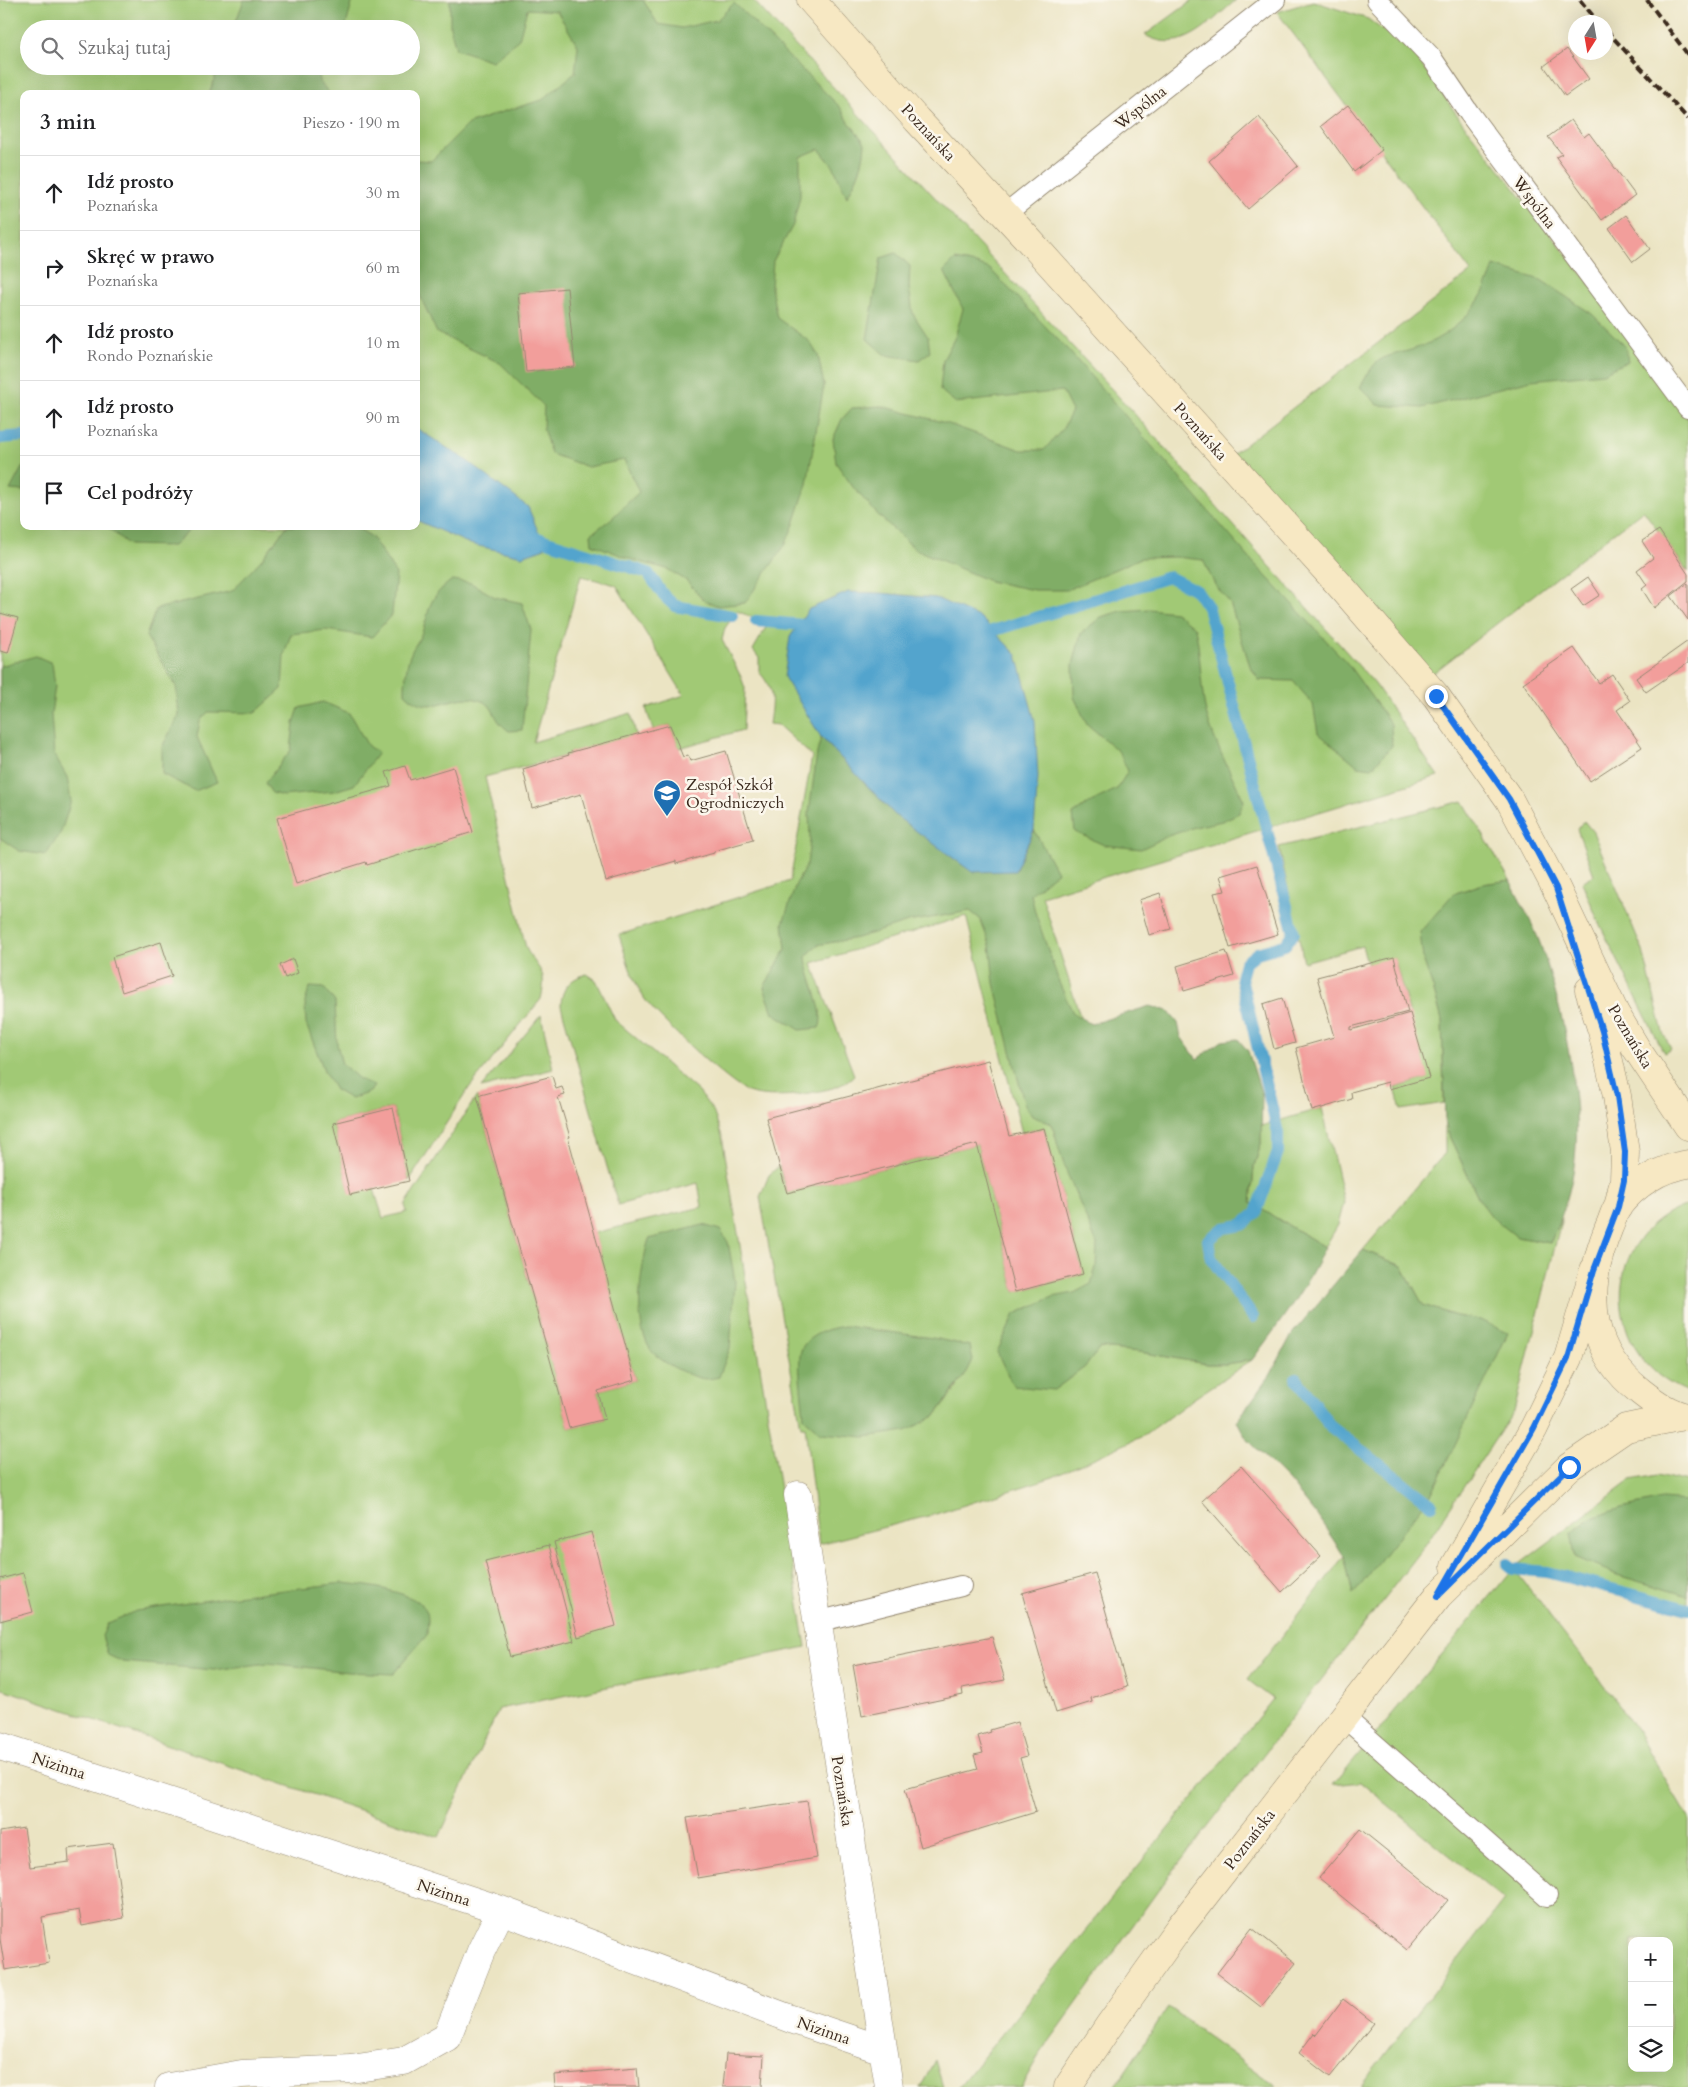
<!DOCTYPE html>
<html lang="pl">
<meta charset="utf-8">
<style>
body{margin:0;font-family:Cardo,serif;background:#f2f2f2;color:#202124}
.controls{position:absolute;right:15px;bottom:15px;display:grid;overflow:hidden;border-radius:10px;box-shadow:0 5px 20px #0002}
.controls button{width:45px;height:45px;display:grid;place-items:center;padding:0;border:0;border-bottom:1px solid #e0e0e0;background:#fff;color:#202124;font:25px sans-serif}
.compass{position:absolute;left:1568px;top:15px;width:45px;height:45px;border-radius:50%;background:#fff;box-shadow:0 5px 20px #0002;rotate:191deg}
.stop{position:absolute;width:15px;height:15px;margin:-11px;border:4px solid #1a73e8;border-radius:50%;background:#fff}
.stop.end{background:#1a73e8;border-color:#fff;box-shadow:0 1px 5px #0008}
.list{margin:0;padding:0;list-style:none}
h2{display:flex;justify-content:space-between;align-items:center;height:65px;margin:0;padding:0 20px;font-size:21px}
h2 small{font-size:16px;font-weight:400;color:#757577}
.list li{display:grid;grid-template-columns:32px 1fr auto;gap:15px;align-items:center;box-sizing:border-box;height:75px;padding:0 20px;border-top:1px solid #e0e0e0}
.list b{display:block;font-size:19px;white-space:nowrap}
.list p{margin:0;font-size:16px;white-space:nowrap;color:#757577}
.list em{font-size:16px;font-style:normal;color:#757577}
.icon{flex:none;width:28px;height:28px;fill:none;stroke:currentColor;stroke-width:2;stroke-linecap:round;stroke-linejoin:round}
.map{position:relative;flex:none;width:1688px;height:2087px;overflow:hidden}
.search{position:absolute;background:#fff;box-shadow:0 5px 20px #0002;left:20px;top:20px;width:400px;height:55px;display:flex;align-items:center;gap:12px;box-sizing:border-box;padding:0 18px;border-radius:28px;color:#757577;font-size:19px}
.panel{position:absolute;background:#fff;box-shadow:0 5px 20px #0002;left:20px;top:90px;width:400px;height:440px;border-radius:10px}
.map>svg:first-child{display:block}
.green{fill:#a1c975;stroke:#6e7a4a;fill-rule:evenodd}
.forest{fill:#80ad66;stroke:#5e6c42}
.water{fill:#52a4cd;stroke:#466776}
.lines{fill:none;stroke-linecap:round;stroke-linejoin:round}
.stream{stroke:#52a4cd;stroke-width:12}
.building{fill:#f29e9b}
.service-casing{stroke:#938770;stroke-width:22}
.minor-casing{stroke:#938770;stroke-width:29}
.secondary-casing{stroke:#938770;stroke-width:29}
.service{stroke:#fff;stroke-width:20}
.minor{stroke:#fff;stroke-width:28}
.secondary{stroke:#f7e8c3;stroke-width:28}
.rail{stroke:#3b2a1e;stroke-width:4;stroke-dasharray:8 4;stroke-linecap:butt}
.route{stroke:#1a73e8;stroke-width:6}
.labels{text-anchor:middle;stroke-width:5;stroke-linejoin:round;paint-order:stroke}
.street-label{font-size:16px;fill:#3b2a1e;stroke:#fbf7ec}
.poi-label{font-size:16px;fill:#3b2a1e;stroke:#fbf7ec;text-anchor:start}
</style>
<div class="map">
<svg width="1688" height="2087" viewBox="0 0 1688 2087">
<rect width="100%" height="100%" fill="#fbf7ec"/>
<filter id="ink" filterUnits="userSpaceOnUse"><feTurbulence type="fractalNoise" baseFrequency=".02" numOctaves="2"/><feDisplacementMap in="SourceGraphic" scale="10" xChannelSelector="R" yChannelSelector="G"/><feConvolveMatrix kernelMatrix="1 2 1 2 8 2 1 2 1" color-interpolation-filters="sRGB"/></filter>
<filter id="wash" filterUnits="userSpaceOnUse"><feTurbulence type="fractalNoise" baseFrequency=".0096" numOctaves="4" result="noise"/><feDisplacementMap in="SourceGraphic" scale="20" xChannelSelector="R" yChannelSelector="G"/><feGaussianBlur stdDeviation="1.12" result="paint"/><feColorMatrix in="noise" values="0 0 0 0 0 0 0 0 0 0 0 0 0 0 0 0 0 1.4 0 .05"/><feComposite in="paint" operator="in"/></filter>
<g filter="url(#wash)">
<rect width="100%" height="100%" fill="#ebe4c3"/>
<!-- green -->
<path class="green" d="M0 0H753L1130 409 1375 684 1438 776 1042 896 1153 1246 1006 1370 1013 1386 1071 1376 1085 1367 1100 1348 1140 1352 1207 1364H1226L1252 1360 1193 1399 1145 1435 1053 1477 936 1514 819 1544 805 1426H801L760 1197 769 1175 779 1166 787 1193 977 1144 1015 1292 1083 1274 1044 1128 1022 1133 966 916 812 963 854 1075C843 1088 825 1090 809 1093 793 1096 764 1098 748 1092 731 1086 654 1015 644 998 632 979 626 957 619 935L790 881 812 756 778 725 769 724C772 702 775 689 759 672V658L753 650 768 624 737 611 725 628 722 640 741 677 745 688 743 730 679 748 670 725 653 730 646 708 684 695 616 585 581 576 533 742 631 713 636 735 568 753 569 755 485 777 526 948C538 971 548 969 541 999L469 1088 409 1181 393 1108 333 1123 350 1194 374 1189 383 1218 407 1212 405 1205 477 1096 569 1428 605 1419 598 1391 635 1380 594 1233 702 1207 698 1183 618 1205 561 1006C561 988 571 978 587 974L596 980 615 1020 699 1092 713 1111 722 1136 806 1647 499 1709 439 1837 0 1688ZM29 29H411V66H29ZM24 94H416V526H24ZM958 1386 935 1416 922 1423 942 1392Z
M1193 0H1236C1210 22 1182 56 1145 35Z
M1313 1 1368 19 1414 54 1460 119 1688 408V572L1643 510 1423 681 1226 459 1471 272 1277 12Z
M1463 801 1510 880 1483 884 1453 894 1434 991 1442 1020 1444 1103 1401 1110 1395 1088 1428 1078 1394 958 1368 965 1362 946 1304 962 1279 847Z
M1584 821 1593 832 1643 951 1663 1033 1671 1049 1664 1053 1599 923 1582 882 1594 875 1577 829Z
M541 1015 553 1069 481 1088Z
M1322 1108 1344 1202 1338 1225 1325 1247 1251 1203 1254 1166 1261 1144V1126Z
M1445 1122 1450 1138 1480 1201 1519 1237 1550 1243 1562 1218 1514 1411 1421 1551 1157 1892 1038 2057 1021 2087H959L1273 1699 1248 1680 1344 1556 1353 1595 1480 1320 1456 1316 1423 1305 1402 1266 1363 1250 1445 1153Z
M1688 1205V1392C1601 1359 1597 1235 1688 1205Z
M1657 1475 1688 1482V1609L1547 1572 1514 1569 1625 1712 1688 1818V2087H1360L1504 1900 1360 1782 1333 1785 1513 1569 1631 1480ZM1632 1941H1669V2068H1632Z
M1168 2007 1277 2087H1115Z
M935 2060 943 2087H920Z"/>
<!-- forest -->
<path class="forest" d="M244 0H353L345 29H233Z
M450 0H643L658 24 682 28 717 20 734 3 840 107 849 122 865 143C864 164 857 179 847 197L833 166 819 149 800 157V196L793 225 773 261 771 287 777 318 809 341 818 355 824 385 807 484 794 524 785 545 745 603 718 606 703 600 687 581 667 569 633 560 592 544 591 534 611 519 639 492 624 460 588 467 551 454 543 428 544 406 500 363 437 333 416 287V160L431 161 468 124 502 112 542 100 575 73 578 46 557 11 527 9 519 39 492 61 456 49 450 27Z
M219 66H317L319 81 330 94H209Z
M896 253 910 266 909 287 913 314 928 337 930 352 919 360 885 355 867 339 881 258Z
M955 260 976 264 990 269 1068 350 1252 561 1347 663 1391 724 1392 746 1372 768 1358 766 1318 733 1313 704 1293 681 1259 680 1250 666 1230 603 1215 585 1203 560 1176 557 1141 558 1067 590H1034L989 581 915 549 878 515 853 487 836 463 833 439 842 419 852 408 881 406 946 423 1021 450H1044L1062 430 1072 411 1062 391 956 403 940 390 943 360 955 337 963 309 944 271Z
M1494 266 1541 280 1592 314 1625 346 1628 361 1603 373 1531 380 1422 408 1378 405 1360 387C1365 380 1372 364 1380 360 1390 354 1403 353 1414 349 1455 335 1482 307 1494 266Z
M24 465V491L10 490 23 466Z
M106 526H194L173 546 129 545Z
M287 526H354L372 537 396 574 392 614 372 637 326 630 291 634 284 655 282 689 255 713 208 712 200 721 197 737 217 782 195 791 162 774V747L179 715 176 686 146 636 156 609 232 591 262 559Z
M452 580 471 583 495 597 522 603 531 630 522 730 509 731C506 729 503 726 500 723 495 717 492 705 484 702 453 687 433 722 405 693 405 680 406 663 412 651 414 646 418 642 420 637 432 610 424 601 452 580Z
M1149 609 1175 612 1195 628C1201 654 1200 682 1205 708 1210 735 1232 775 1244 801L1239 813 1222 821 1195 827 1168 836 1141 849 1104 845 1075 832 1073 814 1091 802 1117 789 1128 771 1119 752 1087 724 1074 697 1073 665 1081 633 1101 617 1121 611Z
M36 656 52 663 55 686 51 714 54 755 67 777 71 801 61 832 46 855 19 851 0 838V666Z
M323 702 349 713 368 746 378 753 354 785 334 791 283 796 272 793 265 783 291 750 294 723 299 708Z
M821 737 896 816 1015 871 1034 830 1057 872 1031 894 1035 912 1060 985 1073 1013 1091 1024 1150 1006 1168 1011 1178 1023 1181 1037 1197 1059 1222 1041 1238 1039 1248 1051 1262 1095 1261 1144 1254 1166 1251 1203 1325 1247C1306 1288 1279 1324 1252 1360L1226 1364H1207L1140 1352 1100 1348 1085 1367 1054 1390 1013 1386 997 1352 1015 1314 1053 1297 1074 1293 1091 1284 1096 1267 1097 1244 1067 1173 1059 1150 1052 1124 1032 1116 1024 1103 994 983 990 945 980 919 970 911 908 922 857 938 817 945 806 957C807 975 827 1014 819 1028L800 1030 773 1013 764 987 786 949 783 923 796 884 807 864 810 840 809 813 817 753Z
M1510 880C1520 902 1533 923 1541 946 1562 1007 1582 1095 1575 1159 1572 1188 1562 1218 1550 1243L1517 1237 1493 1218 1480 1201 1450 1138 1445 1122 1442 1020 1434 991 1423 959 1420 932 1453 894 1483 884Z
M310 987 324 988 335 1002 337 1044 342 1064 358 1078 374 1086 370 1092 351 1099 335 1090 325 1073 306 1024 305 1002Z
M703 1225 720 1230 728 1242 735 1281 730 1348 719 1377C714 1378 706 1380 700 1378 687 1375 658 1361 650 1349 633 1322 640 1268 649 1239Z
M1363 1250 1402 1266 1423 1305 1456 1316 1480 1320 1508 1333 1431 1495 1353 1595 1344 1556 1316 1514 1289 1481 1246 1438 1237 1421 1271 1374 1292 1334Z
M845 1326 933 1338 970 1346 973 1360 967 1372 935 1416 906 1431 865 1437 821 1433 804 1418C803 1400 798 1373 800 1356 801 1336 829 1328 845 1326Z
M1662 1499 1688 1501V1596L1617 1575 1575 1557 1571 1533 1590 1519 1621 1508Z
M343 1583C363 1585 418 1591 427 1612 429 1618 427 1629 427 1635L393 1674 348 1672 268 1663 214 1670 123 1662 108 1655 102 1636 108 1623 136 1611 235 1596Z"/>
<!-- water -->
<path class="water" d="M416 428 466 460 528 507 545 548 522 556 470 544 416 520Z
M848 592 880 593 936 598 981 618 1017 655 1035 721 1038 777 1034 830 1015 871 972 872 896 816 821 737 784 677 790 637 809 609Z"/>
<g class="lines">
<!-- stream -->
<path class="stream" d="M0 438 24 436
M525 534 648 573 664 596 675 606 732 616
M756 621 815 626
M979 635 1169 577 1197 591 1208 607 1294 933 1285 945 1257 953 1245 963 1241 978 1278 1133V1152L1256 1213 1242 1225 1224 1228 1208 1240 1211 1258 1253 1317
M1296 1378 1331 1427 1432 1505
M1507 1564 1513 1569 1547 1572 1688 1609"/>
</g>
<g id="blocks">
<!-- building -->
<path class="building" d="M1567 49 1589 79 1565 96 1544 66Z
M1348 105 1382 150 1354 172 1321 126Z
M1259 117 1298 166 1248 209 1209 161Z
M1571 120 1584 137 1589 133 1635 195 1602 220 1556 157 1562 154 1548 137Z
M1626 215 1650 249 1633 262 1609 228Z
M567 288 575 367 526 372 518 293Z
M1659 530 1688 574V581L1654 608 1642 589 1647 585 1637 570 1653 558 1642 541Z
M1588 577 1600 595 1583 606 1571 589Z
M1688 583V620L1671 596Z
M0 613 18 618 8 653 0 651Z
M1688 641V663L1646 692 1636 678Z
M1574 648 1599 683 1612 674 1621 687 1630 701 1617 710 1642 747 1590 781 1523 683Z
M670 725 683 757 688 755 690 761 726 751 753 840 714 851V853L676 864V861L606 881 581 794 532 808 523 769 569 755 568 753Z
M405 766 410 780 453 767 473 832 367 865 366 862 296 884 277 818 391 786 386 772Z
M1257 865 1278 934 1230 948 1214 893 1225 891 1220 876Z
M1160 893 1171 929 1149 935 1139 900Z
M161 942 172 976 122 992 112 957Z
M1226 951 1234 976 1184 991 1177 966Z
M1394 957 1408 1012 1351 1027V1030L1410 1013 1429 1078 1389 1089 1388 1082 1351 1092 1352 1099 1312 1111 1296 1048 1334 1037 1317 977Z
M293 959 298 973 285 978 280 965Z
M1282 998 1295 1043 1274 1049 1263 1004Z
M988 1060 1009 1136 1044 1128 1083 1274 1015 1292 977 1144 787 1193 766 1118Z
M552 1076 556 1089 562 1087 565 1095 558 1097 570 1137H568L635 1380 598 1391 605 1419 569 1428 477 1096Z
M393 1108 409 1181 350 1195 333 1123Z
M1241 1466 1321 1556 1282 1592 1202 1501Z
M591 1532 616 1626 578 1637 554 1542Z
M549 1545 574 1641 510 1657 485 1561Z
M23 1573 33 1612 0 1621V1579Z
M1095 1573 1127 1687 1091 1698 1092 1702 1056 1713 1022 1593Z
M992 1637 1005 1680 962 1688 963 1695 862 1716 853 1665Z
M1017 1722 1027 1756 1020 1758 1036 1812 921 1847 905 1789 978 1769 974 1755 983 1753 978 1736 991 1732 990 1730Z
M807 1801 817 1858 698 1878 687 1818Z
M24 1828 30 1867 69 1862 68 1849 113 1843 124 1918 82 1926 79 1910 42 1917 49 1963 5 1970 0 1939V1832Z
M1360 1829 1448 1900 1407 1950 1319 1878Z
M1252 1928 1296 1963 1261 2007 1217 1973Z
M1343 1999 1374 2023 1330 2077 1299 2053 1314 2033 1316 2035Z
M726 2054 764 2056 762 2087H723Z
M637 2068 639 2087H555L554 2075Z"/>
</g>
</g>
<g filter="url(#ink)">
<use href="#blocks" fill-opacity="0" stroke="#938770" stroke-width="1"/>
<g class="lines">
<!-- service casing -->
<g class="service-casing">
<path id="service" d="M1377 0 1431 57 1469 113 1688 408
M1005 214 1275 0
M817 1622 961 1586
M1344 1717 1547 1896"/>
</g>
<!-- minor casing -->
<g class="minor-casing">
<path id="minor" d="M798 1495 889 2087
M0 1746 501 1910 791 2019 883 2050
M169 2087 242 2074 351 2069 404 2061 447 2037 481 1951 501 1910"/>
</g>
<!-- secondary casing -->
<g class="secondary-casing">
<path id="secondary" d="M811 0 917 120 1026 237 1345 591 1436 696 1509 799 1556 888 1615 1013 1636 1048 1688 1126
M1589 990 1602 1031 1617 1096 1625 1152 1624 1180 1618 1207
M1688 1417C1670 1414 1655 1403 1641 1392 1619 1375 1602 1352 1596 1324 1589 1290 1596 1259 1609 1227 1612 1221 1614 1212 1618 1206 1635 1184 1660 1168 1688 1164
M1455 1566 1534 1428 1568 1358 1594 1270
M1068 2087 1108 2027 1179 1928 1438 1596 1569 1467 1626 1428 1683 1416"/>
</g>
<!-- service -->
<use href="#service" class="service"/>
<!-- minor -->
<use href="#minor" class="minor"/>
<!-- secondary -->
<use href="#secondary" class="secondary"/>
<!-- rail -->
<path class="rail" d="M1580 0 1598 22
M1647 0 1688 55
M1606 30 1688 119"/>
</g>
</g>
<g class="lines" filter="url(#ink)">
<!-- route -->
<path class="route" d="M1436 696 1509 799 1556 888 1602 1031 1617 1096 1625 1152 1624 1180 1618 1207 1594 1270 1568 1358 1534 1428 1438 1596 1569 1467"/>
</g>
<!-- icons -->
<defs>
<g id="school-pin" transform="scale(1.4375)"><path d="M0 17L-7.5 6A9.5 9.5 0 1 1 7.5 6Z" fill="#1f6fb2" stroke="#fbf7ec"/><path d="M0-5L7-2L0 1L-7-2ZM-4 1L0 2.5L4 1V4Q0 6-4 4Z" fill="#fff"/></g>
</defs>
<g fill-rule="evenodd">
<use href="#school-pin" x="667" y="793"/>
</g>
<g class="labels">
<!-- street labels -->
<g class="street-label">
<text transform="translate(1140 107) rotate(-38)" y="6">Wspólna</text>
<text transform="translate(929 132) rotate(47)" y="6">Poznańska</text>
<text transform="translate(1535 202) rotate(53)" y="6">Wspólna</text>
<text transform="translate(1201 431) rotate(48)" y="6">Poznańska</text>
<text transform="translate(1631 1036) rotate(59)" y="6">Poznańska</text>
<text transform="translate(59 1765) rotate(18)" y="6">Nizinna</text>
<text transform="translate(843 1791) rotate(81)" y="6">Poznańska</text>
<text transform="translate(1249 1839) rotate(-52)" y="6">Poznańska</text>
<text transform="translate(444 1892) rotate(18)" y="6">Nizinna</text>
<text transform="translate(824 2030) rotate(19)" y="6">Nizinna</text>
</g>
<!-- poi labels -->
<g class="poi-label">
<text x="686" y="790">Zespół Szkół<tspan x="686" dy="18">Ogrodniczych</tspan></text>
</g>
</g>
</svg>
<div class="controls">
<button>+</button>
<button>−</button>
<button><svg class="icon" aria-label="layers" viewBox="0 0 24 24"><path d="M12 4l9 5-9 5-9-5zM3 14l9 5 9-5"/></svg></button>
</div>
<svg class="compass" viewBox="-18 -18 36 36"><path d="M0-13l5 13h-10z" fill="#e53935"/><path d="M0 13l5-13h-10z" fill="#757577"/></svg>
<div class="stop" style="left:1569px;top:1467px"></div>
<div class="stop end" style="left:1436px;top:696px"></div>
<div class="search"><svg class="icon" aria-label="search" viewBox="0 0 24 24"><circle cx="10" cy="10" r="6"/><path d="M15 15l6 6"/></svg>Szukaj tutaj</div>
<section class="panel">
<h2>3 min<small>Pieszo · 190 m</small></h2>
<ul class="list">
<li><svg class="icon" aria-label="ahead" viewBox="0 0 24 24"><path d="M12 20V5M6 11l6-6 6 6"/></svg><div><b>Idź prosto</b><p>Poznańska</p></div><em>30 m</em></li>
<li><svg class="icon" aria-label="right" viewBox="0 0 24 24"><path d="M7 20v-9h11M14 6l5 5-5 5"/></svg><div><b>Skręć w prawo</b><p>Poznańska</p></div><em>60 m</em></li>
<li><svg class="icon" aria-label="ahead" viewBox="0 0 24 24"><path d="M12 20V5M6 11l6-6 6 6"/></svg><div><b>Idź prosto</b><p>Rondo Poznańskie</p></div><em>10 m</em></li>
<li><svg class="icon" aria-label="ahead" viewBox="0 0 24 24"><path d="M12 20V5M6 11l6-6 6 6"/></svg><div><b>Idź prosto</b><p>Poznańska</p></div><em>90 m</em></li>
<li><svg class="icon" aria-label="arrive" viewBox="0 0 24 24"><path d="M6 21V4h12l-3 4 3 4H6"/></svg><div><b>Cel podróży</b></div></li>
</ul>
</section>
</div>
